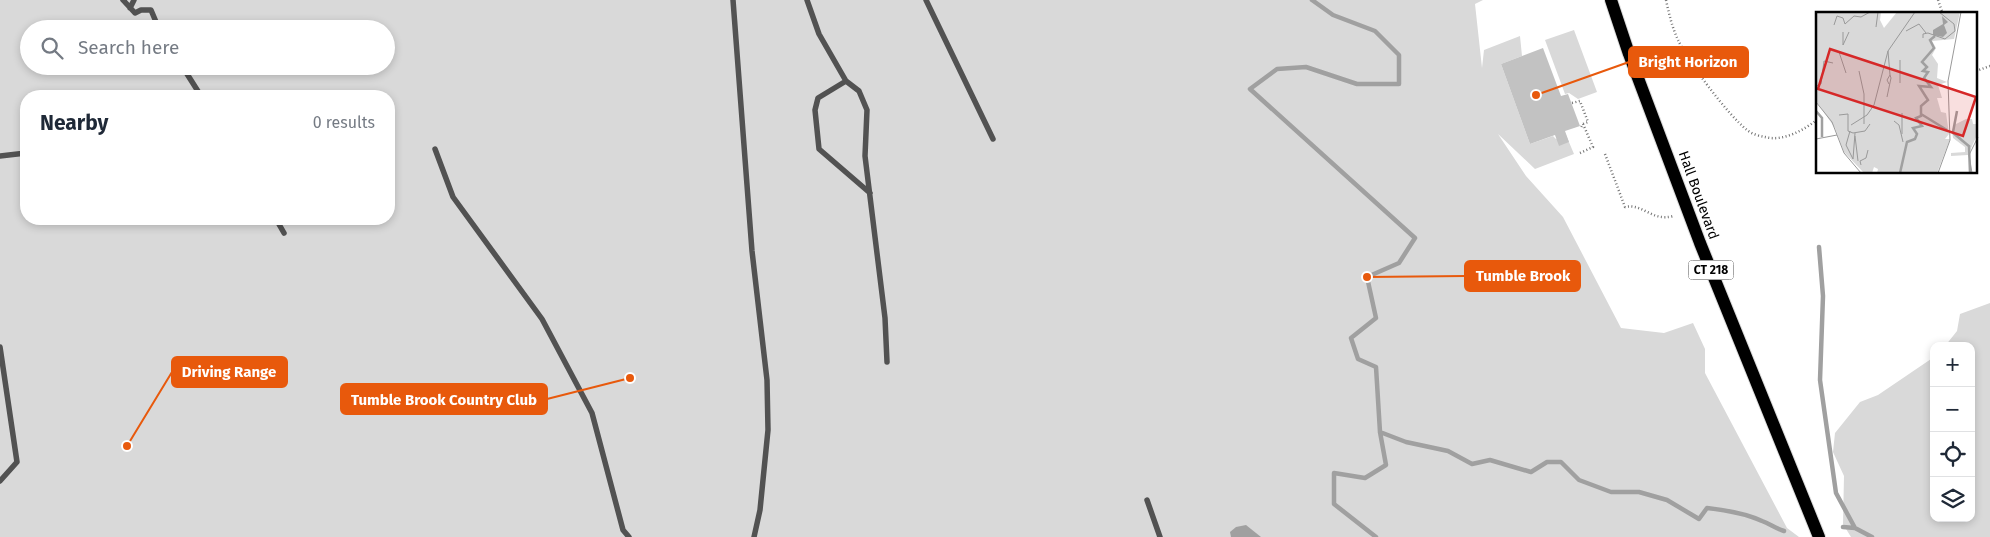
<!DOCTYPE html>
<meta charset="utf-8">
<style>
body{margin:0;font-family:"Fira Sans",sans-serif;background:#f2f2f3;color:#1f2937}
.controls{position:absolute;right:15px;bottom:15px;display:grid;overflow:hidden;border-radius:10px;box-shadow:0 2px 8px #0003}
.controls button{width:45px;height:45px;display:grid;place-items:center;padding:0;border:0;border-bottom:1px solid #e0e1e3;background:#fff;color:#1f2937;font:25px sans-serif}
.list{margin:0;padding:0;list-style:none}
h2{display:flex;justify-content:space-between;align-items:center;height:65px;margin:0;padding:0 20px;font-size:21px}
h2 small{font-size:16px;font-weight:400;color:#747a83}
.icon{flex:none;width:28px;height:28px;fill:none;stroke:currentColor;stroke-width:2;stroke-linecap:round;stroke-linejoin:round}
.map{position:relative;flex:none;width:1990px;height:537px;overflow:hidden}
.search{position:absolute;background:#fff;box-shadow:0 2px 8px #0003;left:20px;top:20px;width:375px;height:55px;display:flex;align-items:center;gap:12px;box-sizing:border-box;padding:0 18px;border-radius:28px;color:#747a83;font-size:19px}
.panel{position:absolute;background:#fff;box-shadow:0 2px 8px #0003;left:20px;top:90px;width:375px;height:135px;border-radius:20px}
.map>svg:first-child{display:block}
.green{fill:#d9d9d9;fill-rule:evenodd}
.water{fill:#a0a0a0}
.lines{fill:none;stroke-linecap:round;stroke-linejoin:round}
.stream{stroke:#a0a0a0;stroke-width:4.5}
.building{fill:#c2c2c2}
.primary-casing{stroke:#dbdbdb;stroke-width:14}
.path{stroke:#747474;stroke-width:2.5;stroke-dasharray:1 2.5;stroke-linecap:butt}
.lane{stroke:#525252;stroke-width:5.5}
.primary{stroke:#000;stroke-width:12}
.labels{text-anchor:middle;stroke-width:4;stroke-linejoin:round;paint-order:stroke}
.shield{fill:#fff;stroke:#4c4c4c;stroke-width:1}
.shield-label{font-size:12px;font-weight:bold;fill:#000}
.street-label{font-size:14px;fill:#000;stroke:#fff}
.inset-river{fill:none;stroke:#a0a0a0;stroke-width:2.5}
.inset-road{fill:none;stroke:#999;stroke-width:1}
.view{fill:#d62828;fill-opacity:0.15;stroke:#d62828;stroke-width:2.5}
.inset-edge{fill:none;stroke:#000;stroke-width:2.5}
.leader{fill:none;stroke:#e8590c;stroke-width:2}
.callout-dot{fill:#e8590c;stroke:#fff;stroke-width:2}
.callout{fill:#e8590c;stroke:#e8590c;stroke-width:2}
.callout-label{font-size:15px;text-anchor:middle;font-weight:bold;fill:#fff}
</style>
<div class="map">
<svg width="1990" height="537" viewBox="0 0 1990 537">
<rect width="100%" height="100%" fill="#fff"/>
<!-- green -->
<path class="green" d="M0 0H1483L1475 4 1482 68 1484 50 1520 36 1522 56 1501 64 1530 144 1553 136 1556 139 1566 135 1574 154 1535 169 1498 134 1526 176 1563 217 1621 328 1664 333 1693 323 1705 349V373L1787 528 1799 537H0ZM29 29H386V66H29ZM26 96H389V219H26Z
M1574 30 1597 92 1578 99 1569 93 1565 94 1545 40Z
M1990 303V537H1851L1843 524 1844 476 1833 452 1835 433 1860 402 1878 395 1934 357V518H1971V346H1945L1957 331 1960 314Z"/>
<!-- water -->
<path class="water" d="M1246 525 1261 537H1231L1230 532 1236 527Z"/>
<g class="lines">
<!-- stream -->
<path class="stream" d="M1312 0 1333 15 1375 31 1399 55V84H1357L1306 67 1277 69 1250 89 1415 238 1399 263 1367 277 1376 318 1351 338 1358 359 1376 367 1380 432 1386 465 1365 478 1334 473V504L1376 537
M1819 247 1823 296 1820 380 1836 493 1855 528
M1380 432 1406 442 1448 451 1472 464 1490 460 1531 472 1547 462H1561L1579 480 1611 492H1639L1667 500 1699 519 1707 508C1725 510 1745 513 1762 521 1770 524 1775 528 1784 531
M1843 527 1855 528 1872 537"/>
</g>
<!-- building -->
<path class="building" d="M1543 48 1561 96 1568 94 1580 126 1565 131 1569 142 1559 146 1555 135 1530 144 1501 64Z"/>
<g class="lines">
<!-- primary casing -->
<g class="primary-casing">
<path id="primary" d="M1611 0 1629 54 1700 243 1819 537"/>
</g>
<!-- path -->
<path class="path" d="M1666 0C1669 14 1672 27 1678 40 1689 63 1728 115 1747 130 1752 134 1759 136 1765 137 1783 142 1804 130 1818 119
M1938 0 1943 14
M1976 71 1990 66
M1572 103 1580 101 1588 122 1583 124 1580 129
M1580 153 1593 147 1583 124
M1605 154 1625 207C1643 203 1652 222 1673 216"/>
<!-- lane -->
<path class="lane" d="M123 0 135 13 141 10H151L159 29
M733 0 752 251 767 380 768 430 760 510 754 537
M807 0 819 34 846 81
M926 0 993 139
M130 8 134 0
M182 66 201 96
M435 149 453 197 542 319 592 413 623 530 629 537
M0 156 26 153
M870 193 819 149 815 110 818 98 846 81 859 91 867 110 865 156 885 318 887 362
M276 219 284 233
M0 347 17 462 0 481
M1147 500 1160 537"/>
<!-- primary -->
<use href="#primary" class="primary"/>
</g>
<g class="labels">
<!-- shield labels -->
<rect class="shield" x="1688.5" y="260.5" width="45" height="19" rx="4"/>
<g class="shield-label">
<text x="1711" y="274">CT 218</text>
</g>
<!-- street labels -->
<g class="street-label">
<text transform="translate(1699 195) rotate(70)" y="5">Hall Boulevard</text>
</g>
</g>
<!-- overview -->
<g transform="translate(1816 12)">
<rect width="161" height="161" fill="#fff"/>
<path d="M0 0H65L64 8 68 16 81 0H144L138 27 116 29 120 36 116 43 122 52 121 66 131 70 122 73 126 86H121L125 100 130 101 133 122 129 127H134L121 161H61L62 157 58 155 56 161H48L28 140 19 116 0 89ZM150 107H156L157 112H161V123L152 143 135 144V141L149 140V135L137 126 136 119 138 113Z" fill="#d9d9d9"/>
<path d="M126 4 132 10 128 13 131 21 127 25 117 23V18L127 12Z" fill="#a0a0a0"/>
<path class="inset-river" d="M0 99 6 106V125M105 102 131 118M136 120 154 135M137 120 141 99M153 134 154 161M84 161 91 130 99 127 101 122 97 116 106 114 100 106 105 104V94L112 88 103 74 115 75 108 66 112 60 107 59 111 55 106 50 118 36 114 28 119 24"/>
<path class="inset-road" d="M18 13 21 4 27 6 29 12 38 4 45 5 54 0M60 15 62 0M90 19 103 12 110 21M27 20V33L33 20M107 26V22L112 21 129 27 139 19 138 12 123 0M23 40 30 61M43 59 48 82V112M74 63 72 39 99 0M84 71V48M0 74 5 72 8 49 17 51M71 85 75 66 74 63 71 68 73 72M0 90 16 110 28 141 45 161M86 101V122M23 103 32 102V119L37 121 49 119 54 112M78 109 83 113 87 130M35 113 51 103 58 93 72 39M34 119 30 133 37 147 39 121M39 124 42 149M0 127 21 123M45 153 44 149 50 146 52 138M122 161 134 128 132 69 145 0M156 161 153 143 162 125"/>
<path class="view" d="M14 37 160 85 147 124 2 77Z"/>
<rect width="161" height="161" class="inset-edge"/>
</g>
<!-- callouts -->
<path class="leader" d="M1536 95L1629 62M1367 277L1465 276M127 446L172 372M630 378L547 399"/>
<g class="callout-dot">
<circle cx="1536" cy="95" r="5"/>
<circle cx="1367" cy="277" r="5"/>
<circle cx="127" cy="446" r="5"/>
<circle cx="630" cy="378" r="5"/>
</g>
<g class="callout">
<rect x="1629" y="47" width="119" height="30" rx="5"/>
<rect x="1465" y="261" width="115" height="30" rx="5"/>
<rect x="172" y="357" width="115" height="30" rx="5"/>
<rect x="341" y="384" width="206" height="30" rx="5"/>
</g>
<g class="callout-label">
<text x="1688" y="67">Bright Horizon</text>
<text x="1523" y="281">Tumble Brook</text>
<text x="229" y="377">Driving Range</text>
<text x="444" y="405">Tumble Brook Country Club</text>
</g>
</svg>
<div class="controls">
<button>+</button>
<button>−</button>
<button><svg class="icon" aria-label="locate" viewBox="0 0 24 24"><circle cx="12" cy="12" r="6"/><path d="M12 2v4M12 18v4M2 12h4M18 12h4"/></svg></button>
<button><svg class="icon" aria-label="layers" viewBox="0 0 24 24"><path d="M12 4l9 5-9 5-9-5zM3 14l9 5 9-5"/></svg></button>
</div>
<div class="search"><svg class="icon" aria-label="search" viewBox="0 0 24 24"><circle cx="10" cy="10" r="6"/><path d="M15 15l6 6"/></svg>Search here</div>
<section class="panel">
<h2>Nearby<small>0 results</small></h2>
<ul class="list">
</ul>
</section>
</div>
